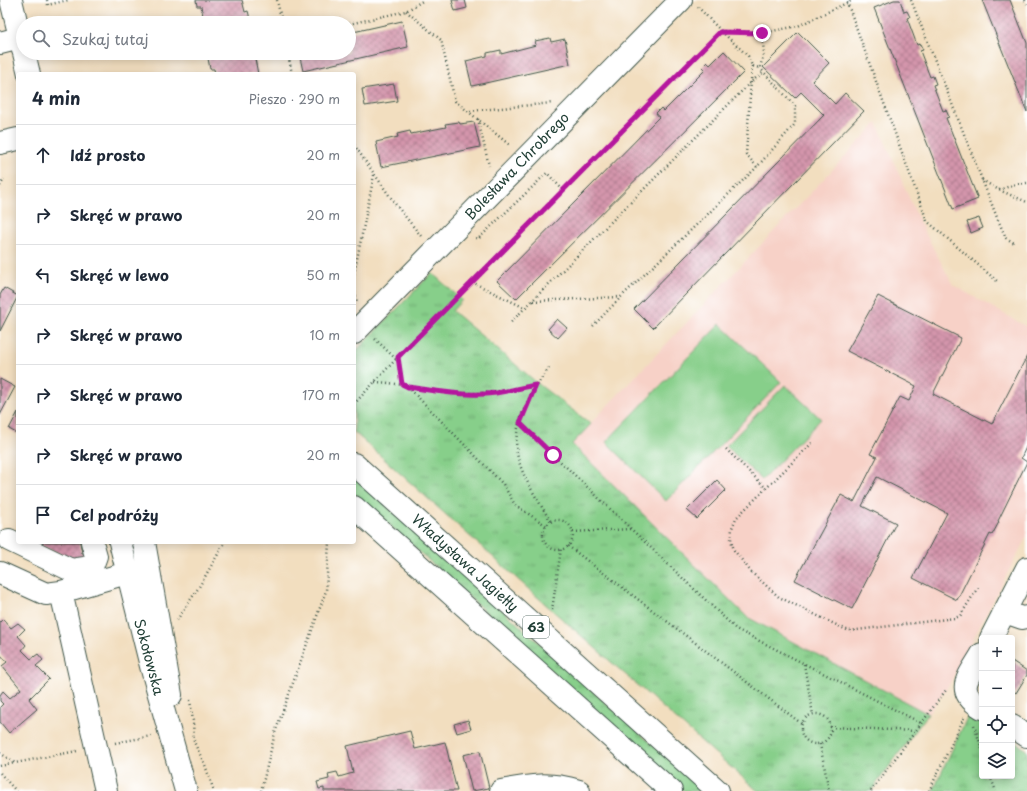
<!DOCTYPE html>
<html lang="pl">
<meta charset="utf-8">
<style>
body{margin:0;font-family:"Playpen Sans",sans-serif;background:#f2f2f3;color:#1f2937}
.controls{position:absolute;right:12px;bottom:12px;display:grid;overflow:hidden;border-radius:4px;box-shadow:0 2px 10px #0003}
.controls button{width:36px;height:36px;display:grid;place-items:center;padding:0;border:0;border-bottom:1px solid #e0e1e3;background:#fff;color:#1f2937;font:20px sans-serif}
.stop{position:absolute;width:12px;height:12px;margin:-9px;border:3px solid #b5179e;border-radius:50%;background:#fff}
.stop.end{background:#b5179e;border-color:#fff;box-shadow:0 1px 4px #0008}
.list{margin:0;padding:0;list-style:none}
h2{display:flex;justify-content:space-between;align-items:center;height:52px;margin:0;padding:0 16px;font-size:17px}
h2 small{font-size:13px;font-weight:400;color:#747a83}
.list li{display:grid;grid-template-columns:26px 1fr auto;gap:12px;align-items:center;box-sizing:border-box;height:60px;padding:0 16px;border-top:1px solid #e0e1e3}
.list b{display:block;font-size:15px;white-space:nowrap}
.list em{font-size:13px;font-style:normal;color:#747a83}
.icon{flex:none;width:22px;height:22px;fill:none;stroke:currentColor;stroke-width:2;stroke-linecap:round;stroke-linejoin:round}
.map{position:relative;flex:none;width:1027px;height:791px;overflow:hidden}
.search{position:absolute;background:#fff;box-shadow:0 2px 10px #0003;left:16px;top:16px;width:340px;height:44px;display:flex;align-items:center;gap:10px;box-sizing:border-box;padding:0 14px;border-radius:22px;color:#747a83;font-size:15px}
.panel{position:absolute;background:#fff;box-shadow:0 2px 10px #0003;left:16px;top:72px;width:340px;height:472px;border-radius:4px}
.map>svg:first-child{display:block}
.built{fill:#f7d1c7}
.grass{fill:url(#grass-tufts);stroke:#53865f}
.garden{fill:#87cf8a;stroke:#53865f}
.building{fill:url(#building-cross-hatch)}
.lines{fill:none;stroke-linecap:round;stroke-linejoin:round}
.minor-casing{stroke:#3f5549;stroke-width:24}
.major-casing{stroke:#3f5549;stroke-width:24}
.path{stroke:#3f5549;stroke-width:2.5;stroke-dasharray:1 3;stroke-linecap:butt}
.minor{stroke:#fff;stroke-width:22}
.major{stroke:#fff;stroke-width:22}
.route{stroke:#b5179e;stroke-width:5}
.labels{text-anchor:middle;stroke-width:4;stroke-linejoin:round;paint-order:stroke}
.shield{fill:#fff;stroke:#627771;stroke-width:1}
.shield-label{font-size:13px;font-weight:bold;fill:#1f3d34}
.street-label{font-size:14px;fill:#1f3d34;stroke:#fff}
</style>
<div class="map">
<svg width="1027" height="791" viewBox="0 0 1027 791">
<defs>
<pattern id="grass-tufts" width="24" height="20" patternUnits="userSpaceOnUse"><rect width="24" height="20" fill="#87cf8a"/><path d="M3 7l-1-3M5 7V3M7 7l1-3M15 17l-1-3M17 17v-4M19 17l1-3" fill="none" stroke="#6ea972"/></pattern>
<pattern id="building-cross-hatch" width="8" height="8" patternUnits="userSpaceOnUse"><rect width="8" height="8" fill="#d495ac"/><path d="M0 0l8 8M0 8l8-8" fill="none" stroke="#ab7b8d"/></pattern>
</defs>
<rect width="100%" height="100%" fill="#fff"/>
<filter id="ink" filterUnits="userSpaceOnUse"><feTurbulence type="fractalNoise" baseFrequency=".025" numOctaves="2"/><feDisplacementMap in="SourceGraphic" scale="8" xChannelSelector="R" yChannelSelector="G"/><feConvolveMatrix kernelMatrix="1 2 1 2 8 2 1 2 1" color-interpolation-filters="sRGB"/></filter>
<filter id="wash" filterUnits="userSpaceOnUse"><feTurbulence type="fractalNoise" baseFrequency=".012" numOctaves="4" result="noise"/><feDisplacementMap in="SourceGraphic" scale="16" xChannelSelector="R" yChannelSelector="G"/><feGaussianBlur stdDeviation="0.9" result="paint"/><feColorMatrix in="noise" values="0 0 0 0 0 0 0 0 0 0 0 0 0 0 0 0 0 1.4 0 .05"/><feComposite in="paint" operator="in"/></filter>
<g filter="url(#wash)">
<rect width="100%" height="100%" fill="#f2debf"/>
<!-- built -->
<path class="built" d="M877 123 920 223 953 285 1027 327V536L949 685 928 714 747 617 571 444Z"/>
<!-- grass -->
<path class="grass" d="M432 273 462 300 452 311 542 387 591 424 572 444 747 617 928 714 871 791H758L552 610 354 432V353Z
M354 477 704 791H684L354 493Z
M971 709 982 717V776H1012V739L1027 751V791H933Z"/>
<!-- garden -->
<path class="garden" d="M720 324 781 382 666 501 606 442Z
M785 385 821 419 762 480 726 446Z"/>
<g id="blocks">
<!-- building -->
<path class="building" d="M196 0H242L245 12 248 11 251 23H200L204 21 201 6H197Z
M452 0H465L467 8 455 11Z
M894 0H900L904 12 907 11 910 17 907 18 917 45 920 44 923 50 920 51 930 77 933 76 936 84 933 85 943 111 946 110 949 117 946 118 978 199 953 209 874 8Z
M982 0H1010L1027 43V112Z
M402 21 408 47 303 71 299 53H349V33Z
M798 32 829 63 812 81 835 104 845 93 864 111 653 328 634 309 824 115 801 92 795 98 763 67Z
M550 38 551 42 565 39 570 64 472 86 466 61 487 56V53L501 50V54L536 45 535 41Z
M724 51 744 72 516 299 497 281 659 117 656 113 661 108 664 111 705 70 702 67 707 62 710 65Z
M207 53H257L259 59H255L258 74H215L214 69H210Z
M394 84 397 101 365 106 362 89Z
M459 122 460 124 474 122 480 147 381 167 376 142 398 137 397 134 410 131 411 134 446 127 445 124Z
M979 218 983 228 971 233 967 222Z
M4 288 18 296 0 331V295Z
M878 296 961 338 933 394 992 424 1027 356V445L1021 458 1027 462 998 521 999 522 992 535 990 534 957 600 913 578 947 513 877 477 862 506 896 523 852 609 795 580 841 495 854 502 877 457 870 454 900 397 909 401 916 386 847 351Z
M557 319 567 328 558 338 548 329Z
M0 379 15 387 0 415Z
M18 412V434L9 429Z
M717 480 726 490 697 519 687 510Z
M32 542H80L82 553 88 552 81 563Z
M3 619 11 628 18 623 25 629 18 636 26 645 22 650 31 659 38 654 43 660 36 666 49 679 29 699 37 709 9 733 0 722V707L3 704 0 701V695L3 691 10 698 21 689 2 666 7 662 0 654V622Z
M1012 661 1027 671V675L1016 693 1012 690Z
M468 720 471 729 457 733 454 724Z
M410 731 415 749 445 742 457 791H324V788L319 789 317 782 329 779 328 774 337 772 339 777 353 773 347 746Z
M480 751 489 788 472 791 463 755Z"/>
</g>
</g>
<g filter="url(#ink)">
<use href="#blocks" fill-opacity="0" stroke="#3f5549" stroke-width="1"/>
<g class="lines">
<!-- minor casing -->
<g class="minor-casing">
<path id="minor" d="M0 43 20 38
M0 143 18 139
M354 333 681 0
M9 540 71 570 92 567 96 556 92 542
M120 542 151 666 186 791
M144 542 171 695
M0 573 46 594 61 592
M1005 612 1022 618 1027 617
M991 638 1027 568
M982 654C969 677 953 690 982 708
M1012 726 1027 736
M106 791 61 592 127 573
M501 791C530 785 550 782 579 791"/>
</g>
<!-- major casing -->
<g class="major-casing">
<path id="major" d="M11 0 23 50
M24 53 29 74
M354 464 718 791
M354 507 671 791"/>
</g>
<!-- path -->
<path class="path" d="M47 0 48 5 68 0
M277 0 282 23
M911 0 998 220 1006 238 1016 244
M1025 0 1027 4
M847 2 927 221 997 281
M698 7 721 31 762 33 798 26 853 0
M406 11 441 40 455 101 511 146
M349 24 406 11 424 0
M288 53 292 74
M752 66 746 154 757 167 795 124V106L760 68
M470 111 552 103
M478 119 489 166
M354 145 396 205 421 236
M982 180 999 190 1027 202
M0 186 4 179
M999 190 1016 184 1027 183
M476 238 478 239 547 173 563 190
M354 274 374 175
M472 282 525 308 752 81 764 72
M354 288 357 302
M533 301 620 297
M511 322 525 308
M593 326 621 297 757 167
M375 339 396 359
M398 357 402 384
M549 368C532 391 512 423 517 453 521 477 539 501 551 522
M375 382C401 383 425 390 450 393 480 396 507 390 536 385
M408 387 503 484 515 505 547 526
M354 404 398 357 721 31 748 56 752 66 760 68 764 53 762 33
M520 423 736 629 921 723
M812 443 736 518 732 528 731 540 734 550 751 572 779 597 849 631 955 618 960 616 979 586
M726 449 766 488
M543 535a15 15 0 1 1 30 0a15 15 0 1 1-30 0Z
M573 532 630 529
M568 546 802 724
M552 610 561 549
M177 620 199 587 225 542
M804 664 813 715
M190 700 193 721 194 742 205 765 214 791
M801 729a15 15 0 1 1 30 0a15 15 0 1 1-30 0Z
M974 725 982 749
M830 727 915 731
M115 743 151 736
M820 744 829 791
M0 753 15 763 77 751
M0 766 15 763
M0 773 16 791
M990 776 996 791
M261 791 275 733 326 591 329 542
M871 791 946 690
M929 791 964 718"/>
<!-- minor -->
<use href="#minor" class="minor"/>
<!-- major -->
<use href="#major" class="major"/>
</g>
</g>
<g class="lines" filter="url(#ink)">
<!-- route -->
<path class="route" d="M553 455 520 423 536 385C523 387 510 391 496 393 467 397 437 391 408 387L402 384 398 357 720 32 762 33"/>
</g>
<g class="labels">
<!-- shield labels -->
<rect class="shield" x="523" y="616" width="26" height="22" rx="3"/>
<g class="shield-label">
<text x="536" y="632">63</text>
</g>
<!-- street labels -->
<g class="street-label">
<text transform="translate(517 166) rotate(-46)" y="5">Bolesława Chrobrego</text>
<text transform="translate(465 563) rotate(42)" y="5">Władysława Jagiełły</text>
<text transform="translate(149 657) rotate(75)" y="5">Sokołowska</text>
</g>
</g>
</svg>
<div class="controls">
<button>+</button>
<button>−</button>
<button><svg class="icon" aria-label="locate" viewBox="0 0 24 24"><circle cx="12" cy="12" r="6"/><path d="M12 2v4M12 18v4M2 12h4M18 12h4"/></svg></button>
<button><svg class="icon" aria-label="layers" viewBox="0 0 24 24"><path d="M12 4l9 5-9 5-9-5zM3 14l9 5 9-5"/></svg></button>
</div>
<div class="stop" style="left:553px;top:455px"></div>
<div class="stop end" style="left:762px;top:33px"></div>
<div class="search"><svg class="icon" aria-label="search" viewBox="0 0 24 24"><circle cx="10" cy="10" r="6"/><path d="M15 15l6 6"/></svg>Szukaj tutaj</div>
<section class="panel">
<h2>4 min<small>Pieszo · 290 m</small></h2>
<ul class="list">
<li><svg class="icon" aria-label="ahead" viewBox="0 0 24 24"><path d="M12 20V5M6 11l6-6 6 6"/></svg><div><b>Idź prosto</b></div><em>20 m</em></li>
<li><svg class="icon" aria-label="right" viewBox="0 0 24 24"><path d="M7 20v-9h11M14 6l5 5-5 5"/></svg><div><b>Skręć w prawo</b></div><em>20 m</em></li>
<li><svg class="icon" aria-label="left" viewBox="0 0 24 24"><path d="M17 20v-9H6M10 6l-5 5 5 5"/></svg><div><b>Skręć w lewo</b></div><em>50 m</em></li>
<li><svg class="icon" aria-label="right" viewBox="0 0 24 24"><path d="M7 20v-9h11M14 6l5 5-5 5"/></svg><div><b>Skręć w prawo</b></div><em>10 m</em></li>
<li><svg class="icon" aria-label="right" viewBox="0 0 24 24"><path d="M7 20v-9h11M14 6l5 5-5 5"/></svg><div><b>Skręć w prawo</b></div><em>170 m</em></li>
<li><svg class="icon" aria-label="right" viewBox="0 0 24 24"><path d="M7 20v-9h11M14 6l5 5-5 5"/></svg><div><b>Skręć w prawo</b></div><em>20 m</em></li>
<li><svg class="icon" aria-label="arrive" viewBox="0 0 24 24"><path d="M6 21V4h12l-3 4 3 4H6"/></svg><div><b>Cel podróży</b></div></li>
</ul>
</section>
</div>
